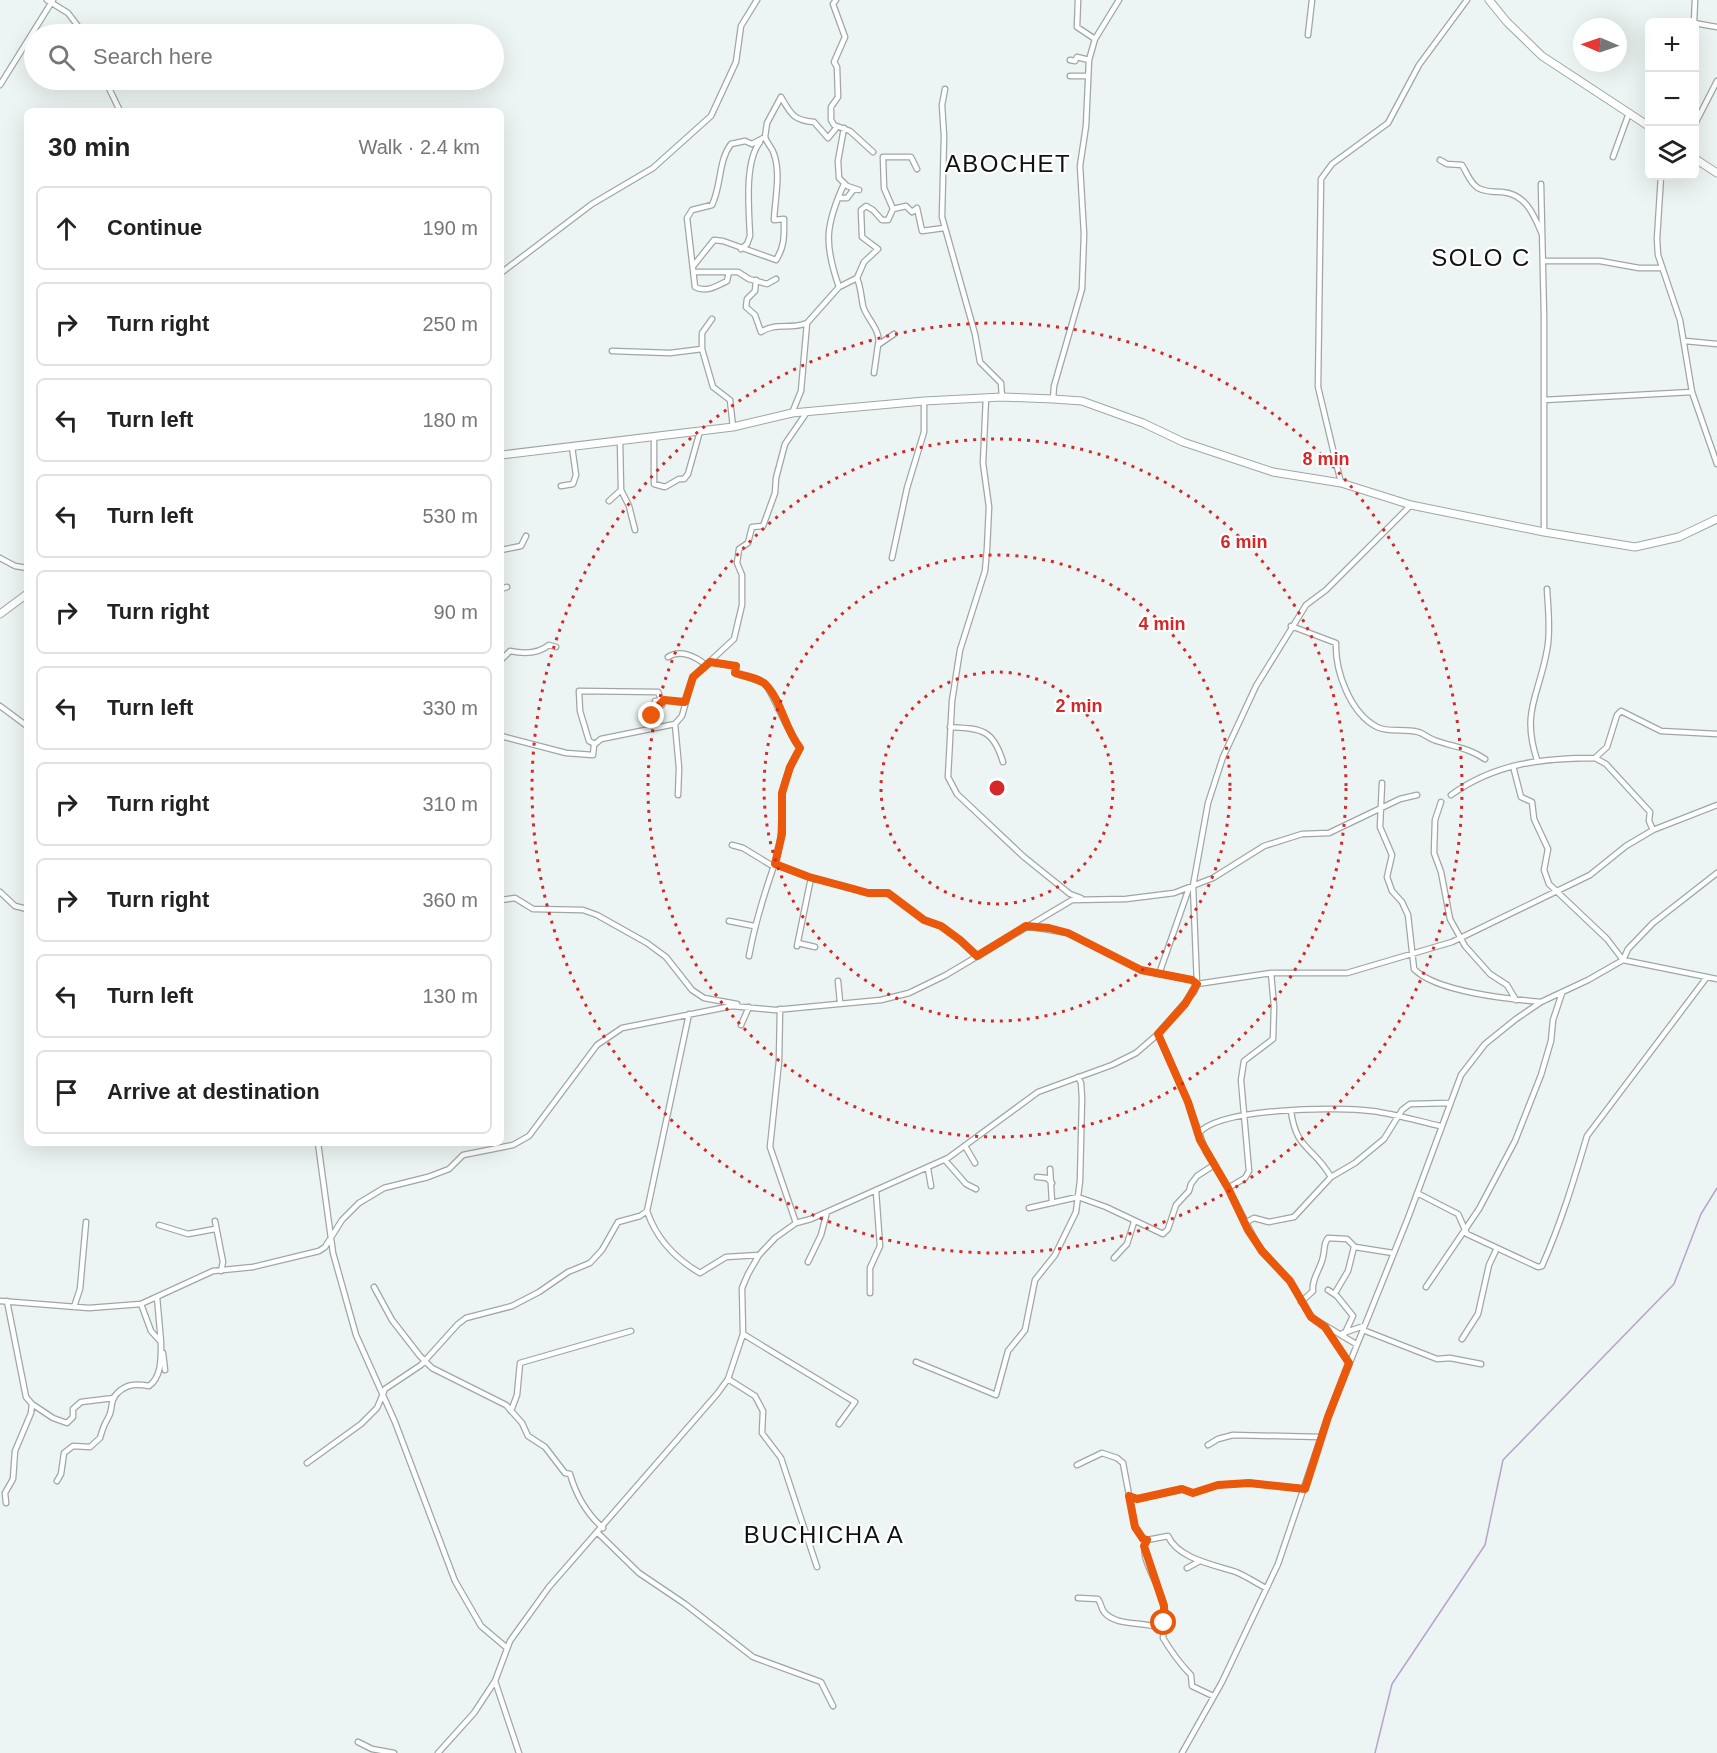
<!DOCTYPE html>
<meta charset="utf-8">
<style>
body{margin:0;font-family:Arial,sans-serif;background:#f2f2f2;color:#222}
.controls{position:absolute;right:18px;top:18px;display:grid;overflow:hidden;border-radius:9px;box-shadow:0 6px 24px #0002}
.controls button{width:54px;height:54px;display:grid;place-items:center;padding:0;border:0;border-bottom:2px solid #e0e0e0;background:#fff;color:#222;font:30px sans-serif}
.compass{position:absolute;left:1573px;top:18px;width:54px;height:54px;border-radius:50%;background:#fff;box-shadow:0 6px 24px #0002;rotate:272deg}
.stop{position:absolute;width:18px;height:18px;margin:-14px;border:4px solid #ea580c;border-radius:50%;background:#fff}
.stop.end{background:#ea580c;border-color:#fff;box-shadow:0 2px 6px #0008}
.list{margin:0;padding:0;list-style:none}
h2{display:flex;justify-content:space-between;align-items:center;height:78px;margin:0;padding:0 24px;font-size:26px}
h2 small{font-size:20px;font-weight:400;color:#767676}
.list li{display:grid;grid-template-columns:39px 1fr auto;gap:18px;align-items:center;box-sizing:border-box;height:84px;margin:0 12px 12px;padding:0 12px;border:2px solid #e0e0e0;border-radius:9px}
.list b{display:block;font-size:22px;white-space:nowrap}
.list em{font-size:20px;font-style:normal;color:#767676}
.icon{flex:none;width:33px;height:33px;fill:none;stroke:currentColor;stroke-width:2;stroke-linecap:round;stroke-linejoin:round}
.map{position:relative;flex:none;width:1717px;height:1753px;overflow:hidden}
.search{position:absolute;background:#fff;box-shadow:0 6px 24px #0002;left:24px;top:24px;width:480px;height:66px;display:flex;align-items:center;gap:15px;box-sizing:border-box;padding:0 21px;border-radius:33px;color:#767676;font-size:22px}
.panel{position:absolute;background:#fff;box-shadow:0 6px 24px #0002;left:24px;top:108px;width:480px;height:1038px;border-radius:9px}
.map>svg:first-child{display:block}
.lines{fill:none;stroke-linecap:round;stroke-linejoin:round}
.stream{stroke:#b7a3cc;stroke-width:1.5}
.street-casing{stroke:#9ea7a5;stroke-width:7}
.secondary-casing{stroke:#9ea7a5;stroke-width:9}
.street{stroke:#fff;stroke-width:4.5}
.secondary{stroke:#fff;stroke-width:7}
.route{stroke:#ea580c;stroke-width:8}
.ring{fill:none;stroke:#d62828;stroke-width:3;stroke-dasharray:3 6}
.labels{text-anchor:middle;stroke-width:4.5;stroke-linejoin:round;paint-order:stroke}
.quarter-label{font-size:24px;letter-spacing:1.5px;fill:#0f1211;stroke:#fff}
.centre{fill:#d62828;stroke:#fff;stroke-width:3}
.ring-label{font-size:18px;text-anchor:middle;font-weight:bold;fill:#d62828;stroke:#fff;stroke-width:4.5;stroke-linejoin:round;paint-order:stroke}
</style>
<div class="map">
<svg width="1717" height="1753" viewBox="0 0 1717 1753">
<rect width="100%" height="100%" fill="#ecf5f3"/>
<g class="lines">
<!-- stream -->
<path class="stream" d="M1375 1753 1392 1684 1485 1545 1503 1460 1674 1284 1701 1214 1717 1188"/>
<!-- street casing -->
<g class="street-casing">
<path id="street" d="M47 0 68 13 84 34
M836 0 833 4 845 37 834 62 837 67 838 97 831 107V120L834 125 850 131 873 152
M1078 0 1077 27 1095 39
M1694 22 1695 0
M1694 23 1717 27
M1308 35 1312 0
M1070 60 1075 61 1077 57 1089 60
M1070 76H1087
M105 80 120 111
M0 85 53 0
M945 89 942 105 944 136 942 217 975 334 980 362 1001 383 1002 397
M1694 126 1717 81
M844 128 838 161 839 178 847 186 859 190
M1613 157 1629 113
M1440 160 1447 164 1462 165C1467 173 1470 183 1478 188 1485 192 1494 192 1502 192 1526 194 1534 215 1542 234
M1661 176 1657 239 1658 255 1680 320 1692 392 1717 464
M844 184C825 226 824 244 839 287L857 278 864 262 878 249 862 237 861 210 866 206 873 210 882 220H888L893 209 884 188 883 157H911L917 169
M1541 184 1544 316V532
M838 198H847L854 189
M893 209 906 206 912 212 917 208 922 231 944 228
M741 249 747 244 750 236C749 210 744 162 760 142
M1543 261H1600L1639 268H1662
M694 265 714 240 723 241 776 260C785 246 784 235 784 219L774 220C775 198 781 174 774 154 772 147 767 144 765 137L767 123 781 97C791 114 793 120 814 122L828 138 837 127
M695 272H738L749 279 767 284 776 279
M729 272 727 281C717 286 706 293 695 287L687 218 692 210 712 205C722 184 718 161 731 144L745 141 752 144 765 137
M501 273 592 204 653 168 711 116 736 62 741 26 757 0
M857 278C861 288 861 296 863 306 866 318 882 331 878 345
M756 280 755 291 747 299 746 307 755 315 761 332C775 322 791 330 807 323
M712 319 702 333V349L713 387 730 400 733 427
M1685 341 1717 344
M612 351 670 353 702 349
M874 373 878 345 894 334
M986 398 983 463 989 507 987 549 985 571 960 650 952 701 948 777 957 794 1024 857 1070 894 1081 898
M1053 399 1054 386 1082 289 1084 234 1080 166 1086 126 1089 60 1095 39 1119 0
M1544 400 1692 392
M792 413 801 391 807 323 839 287
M654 437V484L665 487 679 479H684L688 474 700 431
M620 441 621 490 629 506 635 530
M1341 483 1318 387 1321 179 1332 164 1388 123 1419 65 1467 0
M561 486 573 484 576 475 572 447
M609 501 621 490
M501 550 521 546 526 536
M0 558 15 566 27 568
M892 558 907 488 924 432V401
M501 589 507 587
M1291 626 1336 643C1335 671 1350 713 1377 727 1388 733 1405 728 1418 732 1423 733 1428 738 1434 740 1453 747 1467 747 1485 759
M668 657C680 649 695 656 706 665
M501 660 510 651C524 654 538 654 549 645L556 647
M710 662 736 666 735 673 765 683C778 704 785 728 800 748 793 762 784 779 782 795 781 818 783 841 775 863 764 894 755 923 749 956
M0 706 27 726
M654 710 655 701 664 700
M675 724 679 768 678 795
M655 727 652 721 654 710 662 705 664 700 685 703
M950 727C982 729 993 729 1003 762
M501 736 566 753 593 755 594 745 601 739 675 724 682 716 693 677 734 639 742 605V575L737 563 739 549 748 543 752 527 763 526 775 493 776 478 785 444 807 412
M595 744 589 741 580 711 579 691 658 692 661 699
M1595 758 1606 764 1650 812 1649 821 1653 830
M1537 760C1521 711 1539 696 1547 650 1551 631 1548 608 1547 589
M1513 766 1521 797 1532 802 1534 819 1548 849 1544 870 1549 884 1607 939 1623 960 1717 979
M1382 783 1380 827 1392 855 1387 877 1392 891 1402 902 1408 915 1414 969C1436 992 1509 999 1541 1002
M1451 795C1495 763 1543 758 1595 758L1607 747 1617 715 1621 711 1661 731 1717 734
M1441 802 1435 820 1434 853 1441 872 1450 919 1465 946 1490 974 1507 985 1516 1000
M732 845 743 848 771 865 775 864 809 877 850 888 868 893H888L924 920 941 926 960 940 977 956
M0 892 15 906 27 909
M501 900 515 898 533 909 583 910 597 915 647 943 666 957 692 990 704 998 737 1004
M729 921 754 926
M1026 926 1068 933 1141 970 1192 980 1197 984 1271 973H1347L1452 942 1590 875 1626 846 1653 830 1717 805
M798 943 815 947
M797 946 811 878
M1159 974 1189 888
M838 981 840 1002
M780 1009 779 1061 770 1147 796 1223
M741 1025 749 1007
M1158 1034 1188 1102 1206 1152 1228 1188 1261 1251 1290 1281 1311 1317 1356 1344
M1291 1111C1296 1150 1313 1146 1331 1177
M1198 1134C1219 1107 1338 1107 1372 1111 1395 1114 1418 1121 1440 1126
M318 1143 333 1253 356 1335 395 1422 455 1581 481 1626 507 1648
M965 1146 975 1163
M945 1160 966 1184 976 1189
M928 1169 931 1186
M1050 1169 1052 1202
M1037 1177 1047 1178 1052 1183
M1228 1188 1245 1178 1249 1171 1241 1080 1244 1061 1273 1039 1274 1006 1271 973
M1417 1193 1458 1214 1467 1234 1538 1267 1542 1266C1561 1223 1574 1180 1587 1136L1707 977
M1029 1208 1078 1197 1106 1207 1163 1234 1168 1229 1176 1205 1189 1191 1191 1184 1197 1176 1214 1165
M647 1211C656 1238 676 1259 700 1273L726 1257 759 1255
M215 1221 223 1262 221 1271
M1245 1223 1254 1218 1269 1222 1294 1217 1331 1177 1355 1163 1384 1139 1402 1110 1410 1104 1449 1103
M159 1225 188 1234 215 1229
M1114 1258 1127 1244 1134 1222
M808 1262 821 1235 827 1212
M374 1287 392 1320 420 1356 432 1368 506 1405 522 1423 528 1436 545 1447 565 1473 570 1474C576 1495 587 1514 603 1528
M1426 1287 1479 1209 1515 1141 1541 1075 1551 1041 1553 1020 1562 993
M1328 1290 1337 1296 1353 1316 1345 1333
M870 1293V1268L880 1246 876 1191
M1335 1293 1348 1271 1354 1247
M157 1297 161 1342
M0 1301 89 1308 141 1304 213 1271 253 1267 319 1251 325 1247 342 1220 359 1203 384 1188 428 1177 449 1169 463 1155 513 1145 529 1136 597 1045 622 1028 732 1006 775 1010 881 1000 909 993 946 975 1072 900 1126 899 1174 893 1213 878 1264 846 1302 834 1329 833 1400 799 1417 795
M1301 1302 1313 1291C1311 1280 1321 1268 1323 1257 1325 1250 1323 1244 1328 1238L1347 1239 1355 1247 1393 1253
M74 1307 80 1289 86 1222
M1326 1328 1349 1363
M1363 1330 1437 1359 1450 1358 1481 1364
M1343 1333 1364 1326
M743 1334 855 1402 839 1424
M1462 1339 1478 1314 1489 1265 1497 1248
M163 1353 165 1370
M916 1362 996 1395 1008 1351 1025 1330 1035 1280 1055 1255 1076 1212 1080 1181 1082 1098 1081 1083 1078 1077
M728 1379 755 1396 763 1411 762 1433 781 1458 817 1567
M32 1404 53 1418 67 1423 73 1417V1409L81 1402 114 1398
M511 1411 517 1395 520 1363 631 1331
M1208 1445 1218 1439 1233 1435 1321 1437
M307 1463 361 1424 377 1408 385 1389 421 1365 458 1324 466 1318 512 1306 539 1292 568 1272 590 1263 602 1250 618 1222 640 1216 647 1211 689 1014
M1077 1465 1102 1453 1117 1458 1123 1463 1135 1527 1143 1539 1147 1540
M57 1481 61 1474 64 1453 73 1446 90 1447 100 1438C104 1424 103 1428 109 1416 112 1411 111 1402 114 1397 124 1384 135 1383 149 1386 162 1377 161 1357 161 1342L151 1331 141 1304
M1129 1496 1137 1499 1182 1489 1193 1493 1218 1485 1249 1483 1305 1489
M6 1503 5 1493 13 1479 15 1451 31 1413 32 1404 26 1397 7 1301
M598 1533 639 1573 685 1604 753 1657 821 1682 833 1706
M1187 1568 1200 1561
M1078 1598 1098 1599C1101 1603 1101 1608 1104 1612 1117 1628 1148 1620 1164 1630L1163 1638C1171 1651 1181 1665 1191 1675L1192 1686 1213 1696
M1160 1628C1180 1602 1133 1562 1147 1540L1168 1536C1178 1559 1215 1565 1236 1572 1246 1576 1256 1583 1266 1588
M358 1742 372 1749 394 1753
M438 1753 474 1713 495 1681
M519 1753 495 1681 510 1641 549 1587 717 1394 728 1379 743 1334 742 1288 748 1274 759 1255 775 1238 796 1223 811 1219 948 1158 1038 1092 1112 1065 1136 1053 1158 1034 1194 992 1197 984 1193 886 1208 803 1223 757 1256 686 1306 605 1326 590 1411 505
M1182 1753 1222 1682 1278 1564 1328 1417 1408 1218 1461 1075 1485 1044 1516 1019 1541 1002 1588 980 1623 960 1628 949 1653 923 1717 873"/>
</g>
<!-- secondary casing -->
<g class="secondary-casing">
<path id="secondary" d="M1489 0 1507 22 1542 56 1650 127
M1694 158 1717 173
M501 455 733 427 792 413 924 401 1002 397 1053 399 1082 401 1143 423 1183 442 1273 472 1341 483 1411 505 1544 532 1635 547 1679 537 1717 519
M0 614 27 594"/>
</g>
<!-- street -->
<use href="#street" class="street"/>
<!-- secondary -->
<use href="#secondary" class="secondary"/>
</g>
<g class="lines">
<!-- route -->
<path class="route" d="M652 716 654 710 664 700 685 702 693 677 710 662 736 666 735 673C744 676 760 678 766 685 781 700 785 729 800 748L790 767 782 793V834L775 864 809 877 850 888 868 893H888L924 920 941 926 960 940 977 956 1026 926 1049 928 1068 933 1141 970 1192 980 1197 984 1185 1004 1158 1034 1188 1102 1200 1140 1228 1188 1248 1230 1262 1251 1290 1281 1311 1317 1325 1327 1349 1363 1328 1417 1305 1489 1249 1483 1218 1485 1193 1493 1182 1489 1137 1499 1129 1496 1135 1527 1143 1539 1147 1540 1144 1546 1164 1606V1623"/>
</g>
<!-- distance rings -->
<g class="ring">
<circle cx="997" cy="788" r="116"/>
<circle cx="997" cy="788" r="233"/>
<circle cx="997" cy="788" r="349"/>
<circle cx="997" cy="788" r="465"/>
</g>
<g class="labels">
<!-- quarter labels -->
<g class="quarter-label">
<text x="1008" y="172">ABOCHET</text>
<text x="1481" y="266">SOLO C</text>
<text x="824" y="1543">BUCHICHA A</text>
</g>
</g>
<circle cx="997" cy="788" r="9" class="centre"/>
<g class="ring-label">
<text x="1326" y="465">8 min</text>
<text x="1244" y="548">6 min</text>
<text x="1162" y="630">4 min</text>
<text x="1079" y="712">2 min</text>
</g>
</svg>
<div class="controls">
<button>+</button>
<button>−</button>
<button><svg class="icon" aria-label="layers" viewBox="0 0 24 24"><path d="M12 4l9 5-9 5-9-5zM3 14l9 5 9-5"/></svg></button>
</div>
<svg class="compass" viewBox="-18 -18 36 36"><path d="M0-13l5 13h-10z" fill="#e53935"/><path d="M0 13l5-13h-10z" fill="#767676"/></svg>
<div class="stop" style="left:1164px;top:1623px"></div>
<div class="stop end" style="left:652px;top:716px"></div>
<div class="search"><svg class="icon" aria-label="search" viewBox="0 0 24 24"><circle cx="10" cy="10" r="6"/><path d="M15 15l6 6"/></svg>Search here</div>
<section class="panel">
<h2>30 min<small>Walk · 2.4 km</small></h2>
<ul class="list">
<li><svg class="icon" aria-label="ahead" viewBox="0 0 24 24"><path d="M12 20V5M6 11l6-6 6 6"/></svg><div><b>Continue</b></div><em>190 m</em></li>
<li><svg class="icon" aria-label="right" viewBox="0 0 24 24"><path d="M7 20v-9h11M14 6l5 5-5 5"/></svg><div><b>Turn right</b></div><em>250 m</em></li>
<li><svg class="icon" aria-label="left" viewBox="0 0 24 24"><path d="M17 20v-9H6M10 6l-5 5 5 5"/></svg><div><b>Turn left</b></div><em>180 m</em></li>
<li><svg class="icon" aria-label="left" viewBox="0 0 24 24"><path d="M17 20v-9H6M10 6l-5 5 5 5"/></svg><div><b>Turn left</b></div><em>530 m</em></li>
<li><svg class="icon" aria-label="right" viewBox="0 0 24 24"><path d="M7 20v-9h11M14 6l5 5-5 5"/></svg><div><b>Turn right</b></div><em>90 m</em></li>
<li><svg class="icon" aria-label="left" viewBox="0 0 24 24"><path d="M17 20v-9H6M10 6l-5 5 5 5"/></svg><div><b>Turn left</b></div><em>330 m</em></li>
<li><svg class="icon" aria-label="right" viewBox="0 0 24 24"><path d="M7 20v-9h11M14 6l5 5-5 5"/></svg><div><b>Turn right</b></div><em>310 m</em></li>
<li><svg class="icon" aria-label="right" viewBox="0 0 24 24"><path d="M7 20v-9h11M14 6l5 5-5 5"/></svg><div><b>Turn right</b></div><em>360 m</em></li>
<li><svg class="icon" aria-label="left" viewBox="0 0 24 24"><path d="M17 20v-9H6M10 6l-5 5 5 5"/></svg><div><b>Turn left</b></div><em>130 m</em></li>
<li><svg class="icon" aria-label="arrive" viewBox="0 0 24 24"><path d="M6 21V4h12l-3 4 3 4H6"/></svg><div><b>Arrive at destination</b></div></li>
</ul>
</section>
</div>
